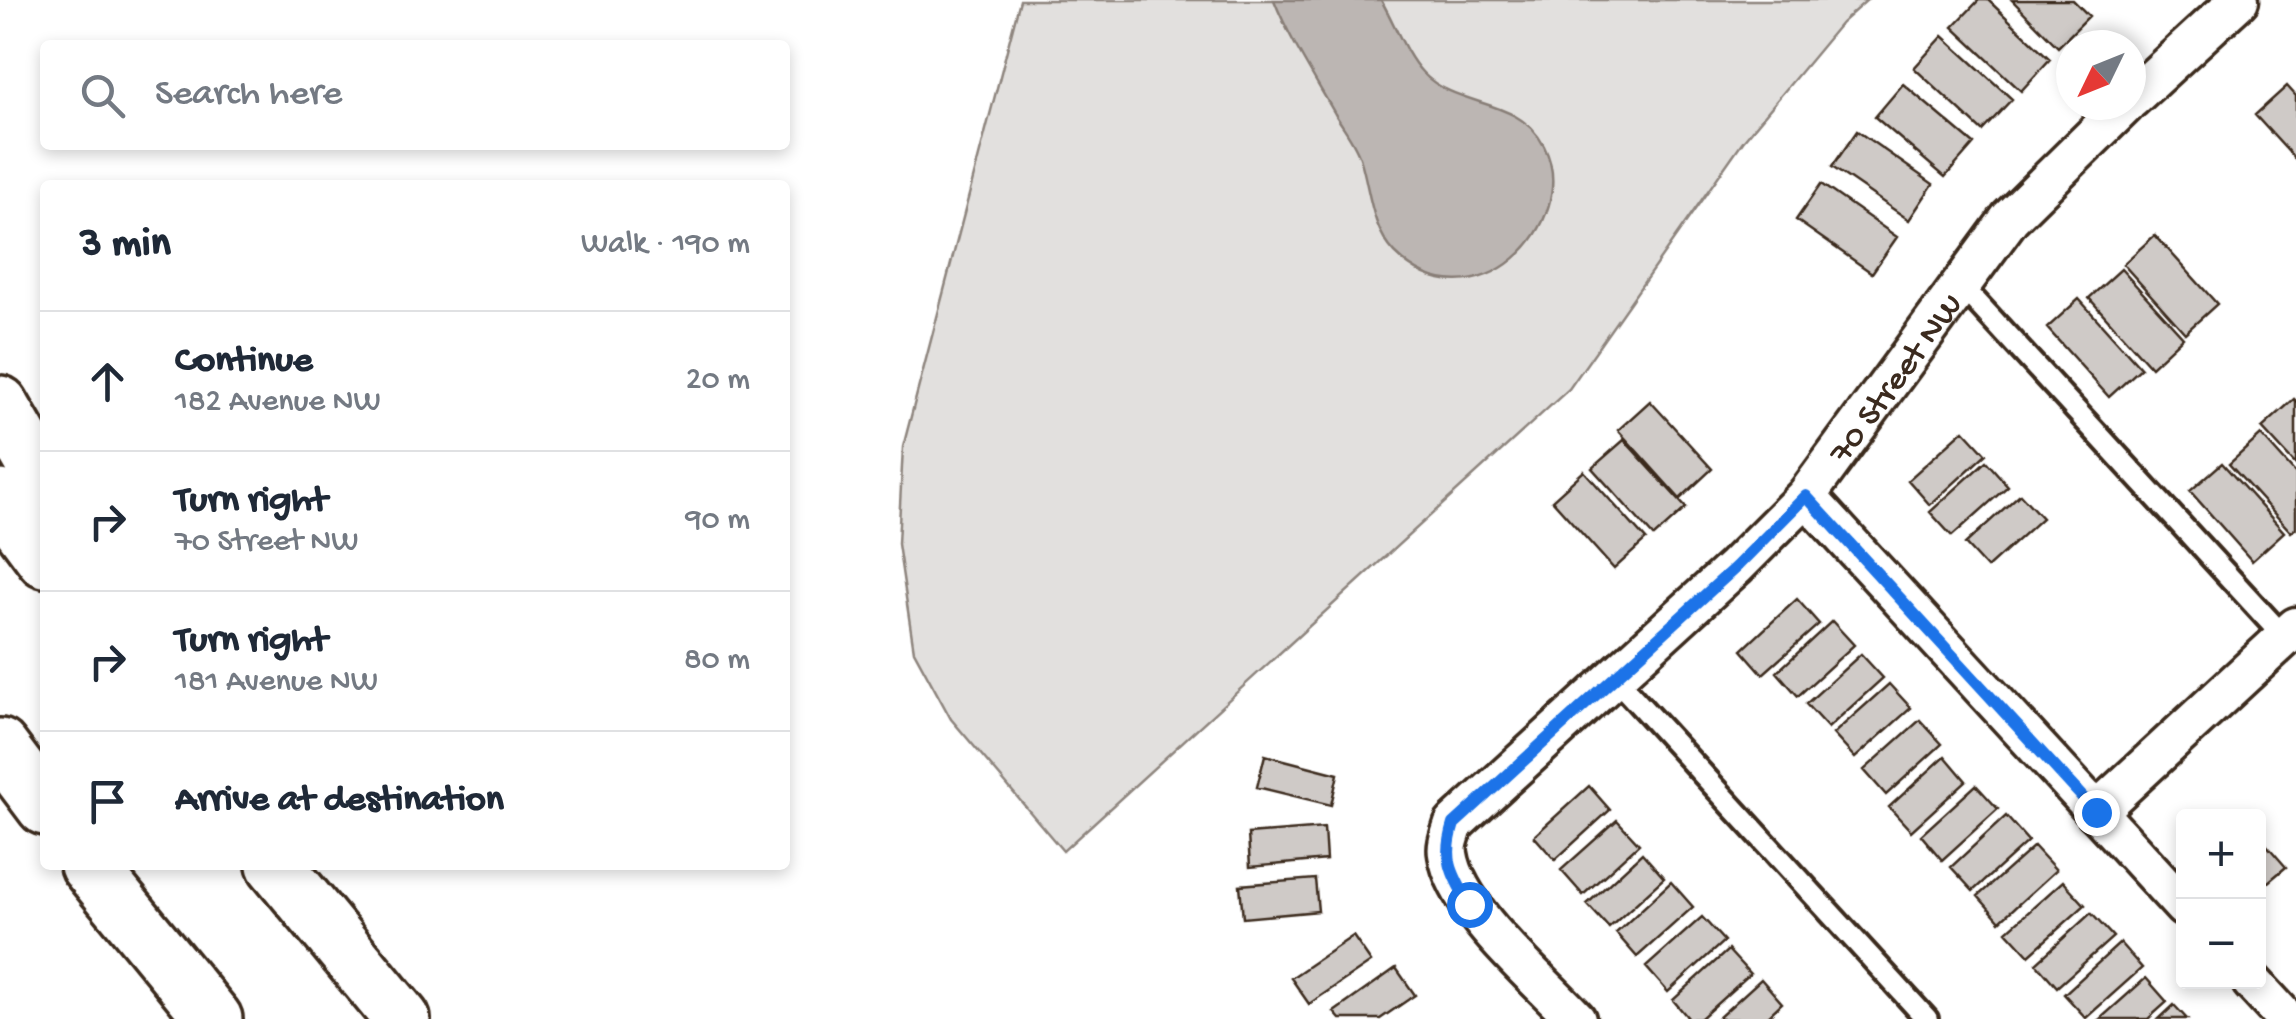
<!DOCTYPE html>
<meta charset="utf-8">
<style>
body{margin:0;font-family:"Gochi Hand",sans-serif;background:#f6f6f7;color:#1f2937}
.controls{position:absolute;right:30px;bottom:30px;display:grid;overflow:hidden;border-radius:10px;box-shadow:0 5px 15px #0003}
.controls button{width:90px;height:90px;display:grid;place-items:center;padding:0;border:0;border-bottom:2px solid #e0e1e3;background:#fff;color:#1f2937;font:50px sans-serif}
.compass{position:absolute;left:2056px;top:30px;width:90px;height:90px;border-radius:50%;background:#fff;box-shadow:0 5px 15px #0003;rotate:227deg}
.stop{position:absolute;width:30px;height:30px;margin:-22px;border:8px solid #1a73e8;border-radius:50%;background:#fff}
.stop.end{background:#1a73e8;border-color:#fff;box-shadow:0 2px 10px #0008}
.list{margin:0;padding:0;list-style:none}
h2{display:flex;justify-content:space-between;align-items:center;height:130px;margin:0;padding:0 40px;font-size:42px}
h2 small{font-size:32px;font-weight:400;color:#747a83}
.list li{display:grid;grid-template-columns:65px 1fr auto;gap:30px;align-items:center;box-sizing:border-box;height:140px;padding:0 40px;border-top:2px solid #e0e1e3}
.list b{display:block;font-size:38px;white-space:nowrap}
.list p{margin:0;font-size:32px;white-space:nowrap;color:#747a83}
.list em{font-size:32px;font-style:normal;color:#747a83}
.icon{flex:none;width:55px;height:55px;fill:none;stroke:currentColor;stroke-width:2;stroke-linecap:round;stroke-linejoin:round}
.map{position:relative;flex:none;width:2296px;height:1019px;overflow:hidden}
.search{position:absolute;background:#fff;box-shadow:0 5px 15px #0003;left:40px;top:40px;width:750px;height:110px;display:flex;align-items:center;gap:25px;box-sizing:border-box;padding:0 35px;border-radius:10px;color:#747a83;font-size:38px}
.panel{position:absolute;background:#fff;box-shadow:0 5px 15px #0003;left:40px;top:180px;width:750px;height:690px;border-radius:10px}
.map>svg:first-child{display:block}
.green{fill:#e2e0de;stroke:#8e857e;stroke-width:2.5}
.water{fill:#bcb6b3;stroke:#887e77;stroke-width:2.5}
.building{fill:#cfcac7;stroke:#3b2a1e;stroke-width:2.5}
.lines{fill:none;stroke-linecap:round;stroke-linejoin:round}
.service-casing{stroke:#3b2a1e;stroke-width:28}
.minor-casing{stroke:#3b2a1e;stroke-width:45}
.motorway-casing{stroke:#3b2a1e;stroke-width:62}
.service{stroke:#fff;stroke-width:20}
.minor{stroke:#fff;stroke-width:38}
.motorway{stroke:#fff;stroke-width:55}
.route{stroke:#1a73e8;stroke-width:12}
.labels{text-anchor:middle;stroke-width:8;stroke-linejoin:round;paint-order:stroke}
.street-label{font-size:35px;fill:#3b2a1e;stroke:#fff}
</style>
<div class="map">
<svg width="2296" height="1019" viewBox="0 0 2296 1019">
<rect width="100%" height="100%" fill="#fff"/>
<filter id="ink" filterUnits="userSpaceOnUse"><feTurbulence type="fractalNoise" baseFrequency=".01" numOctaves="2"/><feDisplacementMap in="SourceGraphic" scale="20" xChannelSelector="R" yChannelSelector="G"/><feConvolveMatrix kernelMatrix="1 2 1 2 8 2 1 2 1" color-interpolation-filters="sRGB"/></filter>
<g filter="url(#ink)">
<!-- green -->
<path class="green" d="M1020 0H1867L1841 23 1743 141 1569 389 1063 851 951 719 914 651 898 544 903 447Z"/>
<!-- water -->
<path class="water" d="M1274 0H1381C1394 22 1405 54 1423 73 1457 109 1519 96 1544 146 1583 223 1475 333 1395 253 1371 228 1370 191 1361 161 1357 145 1344 129 1335 114 1314 77 1290 40 1274 0Z"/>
<!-- building -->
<path class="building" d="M1979 0H1988L2050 59 2021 91 1953 27Z
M2012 0H2073L2089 16 2058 47Z
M1943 36 2012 99 1982 131 1914 68Z
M1903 84 1974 144 1945 177 1875 117Z
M2287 86 2296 96V160L2255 115Z
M1857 131 1933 184 1909 220 1832 167Z
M1821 184 1897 237 1872 273 1796 220Z
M2155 235 2217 304 2185 333 2123 264Z
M2121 269 2183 337 2151 367 2089 298Z
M2079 299 2141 368 2109 397 2047 328Z
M2294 399 2296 401V465L2262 428Z
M1650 401 1712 469 1680 499 1618 430Z
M1964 430 1986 454 1930 505 1908 480Z
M2261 435 2296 474V528L2291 532 2229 464Z
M1624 440 1686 508 1654 537 1592 468Z
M1986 461 2008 486 1952 536 1930 512Z
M2222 463 2284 532 2252 561 2190 491Z
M1584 471 1646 540 1614 569 1552 500Z
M2020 494 2042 518 1987 568 1965 544Z
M1797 599 1819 624 1763 674 1742 650Z
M1832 621 1854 645 1798 696 1777 672Z
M1861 654 1883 678 1828 728 1806 704Z
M1889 684 1911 708 1855 758 1833 734Z
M1920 720 1942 744 1886 795 1864 770Z
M1265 755 1338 774 1331 805 1257 787Z
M1945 756 1966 781 1911 831 1889 807Z
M1976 785 1998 809 1942 860 1921 835Z
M1589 786 1610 810 1555 860 1534 836Z
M2006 816 2028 841 1973 891 1951 867Z
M1617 820 1639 844 1583 895 1561 870Z
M1324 828 1326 860 1250 867 1248 834Z
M2258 835 2286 867 2261 888 2258 885Z
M2034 846 2056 870 2000 921 1978 896Z
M1642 853 1664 878 1609 928 1587 904Z
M1315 879 1318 911 1243 918 1240 885Z
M2063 881 2085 905 2029 955 2007 931Z
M1671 882 1693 907 1637 957 1616 933Z
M2091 913 2113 937 2057 987 2036 963Z
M1702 917 1724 941 1668 992 1646 967Z
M1353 936 1371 962 1309 1004 1291 978Z
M2120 943 2142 968 2086 1018 2064 994Z
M1728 950 1750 974 1700 1019H1689L1673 1000Z
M1396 968 1415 995 1380 1019H1340L1334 1012Z
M2146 978 2167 1002 2148 1019H2100Z
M1761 979 1782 1003 1765 1019H1717Z
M2174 1005 2187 1019H2159Z"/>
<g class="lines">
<!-- service casing -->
<g class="service-casing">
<path id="service" d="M1960 284 2284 637
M1614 677 1927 1019"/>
</g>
<!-- minor casing -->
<g class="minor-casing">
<g id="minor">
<path d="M2131 99 2239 0"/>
<path d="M1806 496 2184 907"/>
<path d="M2096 812 2296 627"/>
<path d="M2252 982 2286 1019"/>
<path id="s1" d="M1576 1019C1537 977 1456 910 1448 854 1446 845 1451 834 1454 824L1735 567 1806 496 2010 218 2125 105"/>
</g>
</g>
<!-- motorway casing -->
<g class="motorway-casing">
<path id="motorway" d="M0 404 45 482
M0 498 45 559
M0 747 45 807
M88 865 214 1019
M275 865 402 1019"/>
</g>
<!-- service -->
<use href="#service" class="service"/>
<!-- minor -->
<use href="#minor" class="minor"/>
<!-- motorway -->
<use href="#motorway" class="motorway"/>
</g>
</g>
<g class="lines" filter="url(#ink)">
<!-- route -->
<path class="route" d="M1469 904C1451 872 1443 859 1454 824L1736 567 1806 496 2096 812"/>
</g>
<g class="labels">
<!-- street labels -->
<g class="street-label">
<text dy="12" stroke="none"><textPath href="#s1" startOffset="872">70 Street NW</textPath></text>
</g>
</g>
</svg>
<div class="controls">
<button>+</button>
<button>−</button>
</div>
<svg class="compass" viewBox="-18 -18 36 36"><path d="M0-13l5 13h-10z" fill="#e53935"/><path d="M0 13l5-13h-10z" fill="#747a83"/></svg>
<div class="stop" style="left:1469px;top:904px"></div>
<div class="stop end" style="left:2096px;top:812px"></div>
<div class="search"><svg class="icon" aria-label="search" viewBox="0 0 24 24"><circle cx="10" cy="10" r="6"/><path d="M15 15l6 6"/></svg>Search here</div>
<section class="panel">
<h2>3 min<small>Walk · 190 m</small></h2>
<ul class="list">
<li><svg class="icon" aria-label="ahead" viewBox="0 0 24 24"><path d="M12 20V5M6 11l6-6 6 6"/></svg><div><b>Continue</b><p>182 Avenue NW</p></div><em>20 m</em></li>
<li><svg class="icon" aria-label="right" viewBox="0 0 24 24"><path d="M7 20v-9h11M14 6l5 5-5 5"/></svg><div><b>Turn right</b><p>70 Street NW</p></div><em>90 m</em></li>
<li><svg class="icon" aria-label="right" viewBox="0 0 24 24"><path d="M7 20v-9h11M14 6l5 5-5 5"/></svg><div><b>Turn right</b><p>181 Avenue NW</p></div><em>80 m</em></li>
<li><svg class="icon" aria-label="arrive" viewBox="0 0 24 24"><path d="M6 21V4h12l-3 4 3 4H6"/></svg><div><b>Arrive at destination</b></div></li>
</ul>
</section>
</div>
